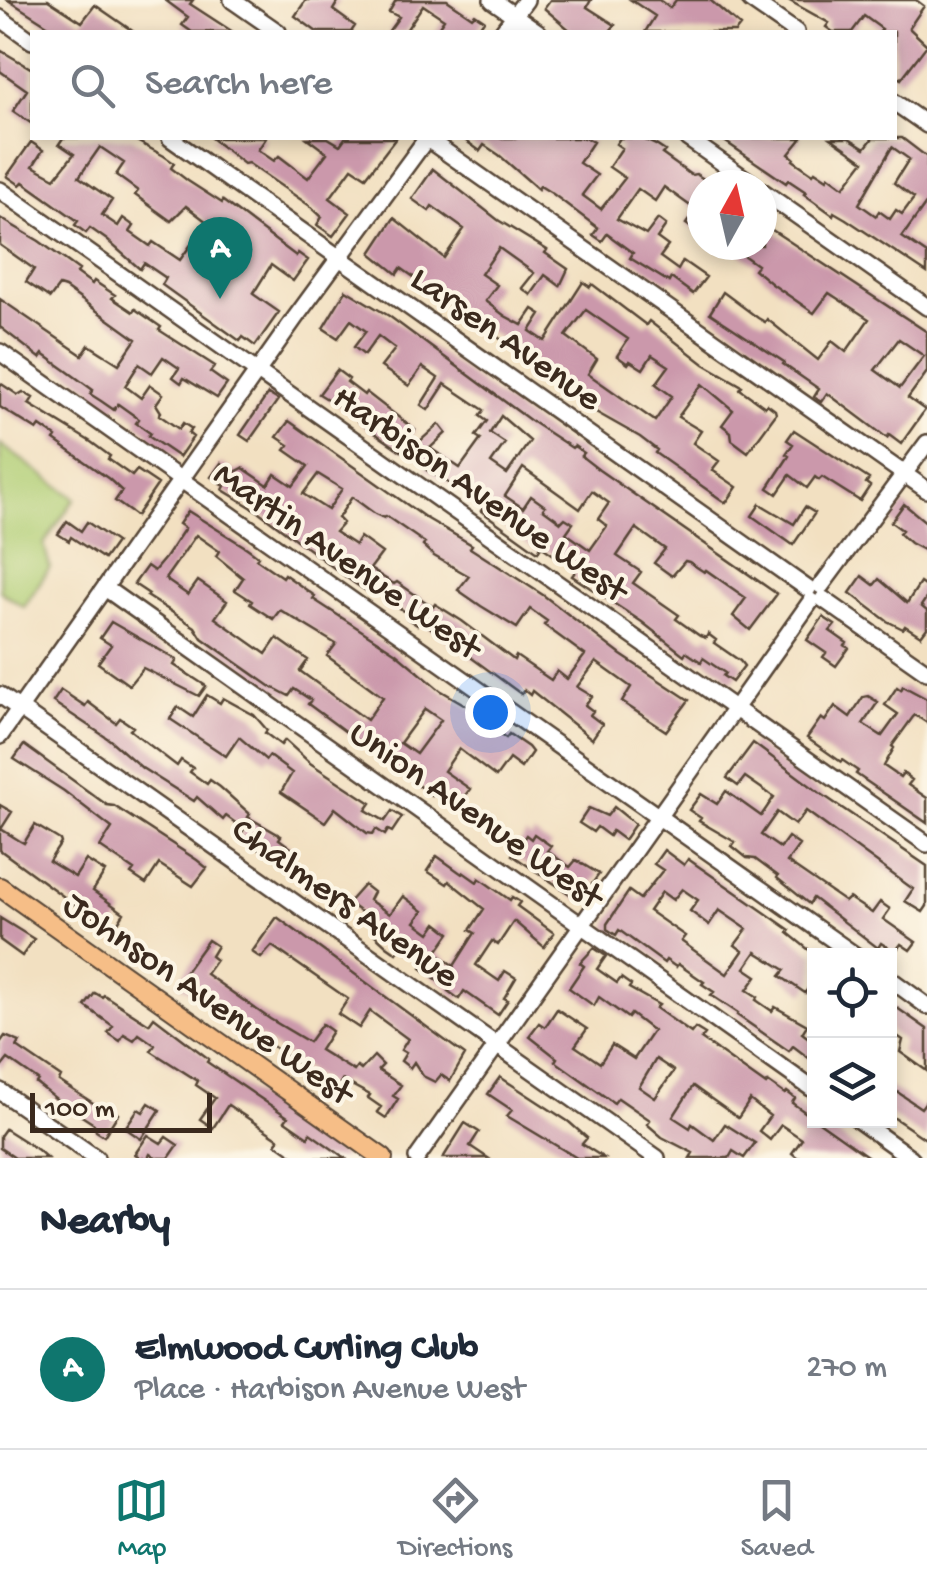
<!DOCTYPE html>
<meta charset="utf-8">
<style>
body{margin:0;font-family:"Gochi Hand",sans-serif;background:#f6f6f7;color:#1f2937}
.controls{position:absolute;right:30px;bottom:30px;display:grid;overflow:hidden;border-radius:0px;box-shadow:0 5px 15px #0003}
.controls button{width:90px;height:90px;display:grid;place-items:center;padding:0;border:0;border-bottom:2px solid #e0e1e3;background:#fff;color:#1f2937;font:50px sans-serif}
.compass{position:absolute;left:687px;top:170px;width:90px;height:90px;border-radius:50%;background:#fff;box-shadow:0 5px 15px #0003;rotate:8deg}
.scale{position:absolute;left:30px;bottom:25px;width:182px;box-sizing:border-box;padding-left:10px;border:5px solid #3b2a1e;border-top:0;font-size:28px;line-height:35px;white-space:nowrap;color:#3b2a1e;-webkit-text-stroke:8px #fcf5e5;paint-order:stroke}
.you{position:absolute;left:490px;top:712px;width:35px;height:35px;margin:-25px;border:8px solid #fff;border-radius:50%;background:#1a73e8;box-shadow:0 0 0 15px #1a73e833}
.badge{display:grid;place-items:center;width:65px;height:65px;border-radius:50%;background:#0f766e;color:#fff;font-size:32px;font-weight:700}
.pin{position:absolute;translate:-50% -82px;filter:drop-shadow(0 2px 5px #0008)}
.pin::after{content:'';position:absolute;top:52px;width:35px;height:30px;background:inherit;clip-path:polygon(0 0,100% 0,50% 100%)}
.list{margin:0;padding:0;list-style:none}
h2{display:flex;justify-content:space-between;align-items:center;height:130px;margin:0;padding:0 40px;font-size:42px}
h2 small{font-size:32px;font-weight:400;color:#747a83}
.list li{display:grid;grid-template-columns:65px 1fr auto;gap:30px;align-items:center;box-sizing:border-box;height:160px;padding:0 40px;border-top:2px solid #e0e1e3}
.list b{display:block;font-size:38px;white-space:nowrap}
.list p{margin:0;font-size:32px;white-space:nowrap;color:#747a83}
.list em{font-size:32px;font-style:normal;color:#747a83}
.icon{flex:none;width:55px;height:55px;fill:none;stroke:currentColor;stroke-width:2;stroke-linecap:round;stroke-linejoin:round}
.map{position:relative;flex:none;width:927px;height:1158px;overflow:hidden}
.search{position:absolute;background:#fff;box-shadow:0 5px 15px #0003;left:30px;right:30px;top:30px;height:110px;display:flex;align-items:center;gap:25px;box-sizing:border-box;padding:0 35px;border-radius:0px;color:#747a83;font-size:38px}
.sheet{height:290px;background:#fff}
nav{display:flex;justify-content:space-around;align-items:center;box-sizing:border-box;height:140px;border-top:2px solid #e0e1e3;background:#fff;font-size:28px;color:#747a83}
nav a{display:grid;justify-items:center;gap:5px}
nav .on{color:#0f766e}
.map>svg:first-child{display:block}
.green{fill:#b0ce75;stroke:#767c4a;stroke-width:2.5}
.building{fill:#cb98ab;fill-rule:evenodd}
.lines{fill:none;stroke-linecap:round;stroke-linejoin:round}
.minor-casing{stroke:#564536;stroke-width:20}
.major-casing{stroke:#564536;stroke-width:22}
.minor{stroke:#fff;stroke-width:15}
.major{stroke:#f6be87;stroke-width:18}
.labels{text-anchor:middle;stroke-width:8;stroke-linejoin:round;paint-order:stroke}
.street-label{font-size:38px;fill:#3b2a1e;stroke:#fcf5e5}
</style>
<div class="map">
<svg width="927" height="1158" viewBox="0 0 927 1158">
<rect width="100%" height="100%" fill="#fcf5e5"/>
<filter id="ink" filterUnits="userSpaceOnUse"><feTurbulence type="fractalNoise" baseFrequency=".01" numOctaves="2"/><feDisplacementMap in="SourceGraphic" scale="20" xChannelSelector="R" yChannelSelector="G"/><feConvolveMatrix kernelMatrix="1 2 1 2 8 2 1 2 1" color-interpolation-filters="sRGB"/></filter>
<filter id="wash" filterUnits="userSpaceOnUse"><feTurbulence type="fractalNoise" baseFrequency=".0048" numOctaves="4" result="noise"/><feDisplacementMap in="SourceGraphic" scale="40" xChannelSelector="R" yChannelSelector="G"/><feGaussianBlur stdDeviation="2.25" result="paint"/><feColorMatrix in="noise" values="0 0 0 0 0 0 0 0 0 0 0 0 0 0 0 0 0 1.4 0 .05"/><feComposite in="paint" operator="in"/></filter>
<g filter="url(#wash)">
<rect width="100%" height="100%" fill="#f2e0c1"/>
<!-- green -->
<path class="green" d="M0 444 75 498 44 544 50 567 24 607 0 591Z"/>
<g id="blocks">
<!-- building -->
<path class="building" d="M8 0H48L82 22 95 5 134 32H49L52 28Z
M165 0H193L190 4 233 32H192L182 25 188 17Z
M306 0H339L333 10 355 26 351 32H317L295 16Z
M396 0H447L472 17 475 14 484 20 476 32H435L444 19 423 5 405 32H388L399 17 389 12Z
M550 0H591L587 7 615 25 609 32H572L544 8Z
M631 0H659L670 8 676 0H710L740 26 735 32H645L655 16Z
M788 0H916L924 6 909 28 927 45 901 79 894 75V32H880L882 29 864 16 852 32H833L826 27 829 23Z
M0 50 32 69V124L13 111 27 90 0 71Z
M63 138H131L164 156 174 163 171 168 188 181 222 203 223 201 296 256 298 253 308 260 293 281 271 265 253 294 279 312 255 346 243 337 240 341 162 285 166 278 144 263 140 269 107 240 90 228 86 233 75 225 78 221 23 182 20 185 7 176 31 142 43 150 33 166 55 178 74 154 59 144ZM100 147 124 163 116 175 138 191 135 195 171 221 186 206 207 222 180 260 153 242 150 246 130 232 134 226 123 218 118 226 102 215 112 200 79 177Z
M211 138H266L258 150 274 161 279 156 308 178 327 153 307 138H328L340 145 345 138H396L366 177 352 168 330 198 350 213 333 236 317 225 322 217 310 206 248 163 244 164Z
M462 138H586L593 142 579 163 597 175 582 195 601 209 625 178 609 167 622 148 616 144 620 138H641L656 145 665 151 662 154 691 175 696 174 713 185H702V235L686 224 696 210 664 187 655 201 638 189 617 219 646 235 658 219 666 225 657 238 668 246 660 257 678 270 683 261 706 277 693 294 671 278 669 282 630 258 633 253 607 234 602 241 593 235 598 228 553 194 540 186 538 189 499 155 484 145 480 151Z
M720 138H802L789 154 794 158 793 160 813 174 815 171 827 179 829 176 844 187 864 161 831 138H849L865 148 873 138H902L927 157V202L902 237 927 254V273L846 219 834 212 833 215 804 194 806 192 788 180 786 183ZM892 147 909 159 894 183 914 198 902 214 896 210 890 219 879 211 876 216 859 204Z
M433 169 498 220 547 250 545 253 568 269 560 286 545 275 531 295 522 288 534 273 499 248 481 274 497 285 485 301 505 316 522 325 533 309 541 314 530 331 545 341 583 282 590 287 592 284 646 325 649 321 704 364 742 386 740 389 765 407 767 404 775 410 776 414 748 452 732 440 731 432 722 425 733 410 702 384 678 417 701 431 693 443 719 461 712 470 737 487 726 503 655 453 657 450 640 437 587 407 568 393 571 389 475 321 443 300H435L414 285 418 280 401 268 397 274 371 253 394 218 444 258 464 229 432 206 429 211 412 199ZM586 310 628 339 617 356 628 364 630 361 643 369 652 355 669 366 656 384 672 396 655 421 588 374 597 359 566 336Z
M0 218 39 241 79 270 77 273 92 284 94 281 115 295 112 298 133 312 135 309 161 327 159 330 215 366 210 372 227 384 217 398 184 378 181 383 173 377 179 368 163 357 152 373 139 364 125 386 141 398 150 385 163 394 156 404 161 412 159 415 179 429 183 423 192 429 188 433 193 437 179 457 148 436 150 433 136 423 139 419 118 404 114 410 101 401 90 394 93 390 67 371 43 354 40 358 0 327V299L82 355 89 345 119 364 136 339 65 288 59 286 50 298 26 282 34 269 0 245Z
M766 226 927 332V372L908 398 925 410 901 444 889 435 887 438 827 393 821 402 814 397 819 389 783 364 784 362 710 313 723 292 758 318 765 322 767 319 818 360 832 341 846 352 869 319 829 293 814 313 772 284 754 269 757 265 729 245H762V231ZM899 339 924 356 900 388 875 370Z
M346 290 389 316 531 421 572 448 574 446 584 453 581 456 599 470 777 594 750 630 733 616 746 598 706 570 704 572 689 562 685 561 672 576 654 563 665 549 636 528 617 556 641 572 633 583 679 615 676 619 700 636 706 638 708 634 716 640 714 643 740 661 744 666 732 682 723 676 725 673 703 658 701 662 686 652 684 655 642 622 572 576 578 568 563 557 561 560 541 546 538 552 481 511 485 505 425 469 428 464 409 451 439 424 446 433 430 448 460 468 481 439 476 436 487 421 480 416 484 410 445 384 428 410 421 405 438 378 422 367 409 386 381 367 395 349 378 336 364 355 354 347 366 331 351 320 338 338 323 328ZM501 416 530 441 507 474 491 463 505 443 490 433ZM523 468 580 509 592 491 609 503 598 519 607 526 590 550 566 533 573 523 565 518 561 522 543 509 545 506 531 496 523 508 505 496Z
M337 370 349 379 347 382 364 395 366 392 415 430 401 451 369 429 358 421 360 419 319 394Z
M0 383 18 395 23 392 33 398 29 404 91 442 110 456 108 459 132 476 137 470 158 484 136 516 115 501 122 491 109 479 54 440 56 437 40 426 37 430 0 407Z
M268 394 278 400 249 441 240 435Z
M289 421 426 518 472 545 470 548 543 595 621 655 689 700 666 731 622 702 631 687 596 662 577 687 592 696 585 705 593 711 590 715 602 724 592 739 532 691 530 695 524 690 521 694 420 620 417 625 408 619 411 616 374 590 371 594 354 583 259 512 223 490 225 486 211 477 221 463 235 472 243 468 268 485 275 474 293 486 308 466 285 450 289 445 277 437ZM318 474 342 489 328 510 303 494ZM352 497 375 514 384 518 386 516 425 543 423 546 434 556 469 576 458 590 481 606 517 628 530 609 547 621 544 625 585 655 567 679 557 671 551 680 516 656 514 660 462 621 435 604 433 607 397 582 394 584 370 569 382 553 360 537 355 545 335 532 343 523 338 518Z
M794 430 869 479 866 483 870 486 860 501 822 477 819 480 815 477 807 488 790 475 777 494 768 488 789 456 786 454 793 444 787 440Z
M760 504 794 524 805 507 815 513 793 545 752 516Z
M904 504 927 523V552L910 543 899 533 902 530 891 522Z
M188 511 247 548 258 556 256 559 282 577 284 574 315 596 313 599 396 653 440 690 486 717 483 722 506 738 509 734 528 747 532 752 521 768 509 759 496 777 459 749 444 771 470 789 457 806 434 792 431 795 308 704 311 700 294 689 289 696 270 686 202 638 195 627 147 596 149 594 134 584 147 566 154 571 165 558 185 528 179 524ZM196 535 219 551 216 556 243 578 235 590 252 601 250 604 273 619 280 610 336 644 327 656 383 697 367 720 300 671 308 660 301 655 277 638 266 654 215 618 227 601 198 581 188 595 165 579ZM425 709 441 720 416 754 400 743Z
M67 521 81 531 87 522 116 542 104 559 71 537 69 541 58 534Z
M862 576 874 585 879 579 907 603 920 583 927 588V597L921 606 927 611V628L921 636 905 626 903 629 887 621 850 593Z
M823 617 835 625 830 631 847 643 845 646 849 648 836 666 823 657 826 653 807 640Z
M111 622 177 660 174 665 206 686 199 696 143 668 129 685 98 663 111 645 100 638Z
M903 686 927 699V723L915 715 913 717 892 746 894 748 884 766 900 777 903 773 912 780 908 785 927 798V823L856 774 858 771 842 760 841 762 807 738 821 718 825 721 835 706 850 717 863 697 868 696 878 702 863 724 882 736 898 714 885 705 897 687 901 690Z
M61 690 85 706 88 702 116 723 120 718 133 727 130 730 177 766 181 760 193 768 190 772 207 784 210 780 220 787 250 814 248 817 281 836 279 839 294 850 284 865 240 836 244 829 226 816 223 820 197 797 194 801 142 768 110 740 53 702Z
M207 695 220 703 223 698 254 715 267 730 265 733 281 745 285 740 310 763 371 803 366 810 385 821 392 811 402 817 392 832 388 830 385 835 376 829 373 834 367 833 335 808 325 822 281 792 292 773 269 756 266 760 239 737 226 756 170 719 178 707 193 717Z
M753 743 820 793 927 866V906L923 912 905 901 913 889 806 811 795 825 777 812 761 835 780 848 788 837 799 845 787 862 845 902 849 898 872 913 880 902 890 909 883 919 916 942 910 950 901 944 895 952 881 943 878 948 813 898 809 904 777 878 778 876 755 859 747 858 732 846 735 842 699 821 701 818 689 810 701 794 717 804 726 791 761 816 774 797 745 777 738 786 727 778Z
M24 745 107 805 114 806 197 860 207 868 193 886 159 864 146 884 131 874 134 870 100 847 112 828 64 791 14 759Z
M0 805 12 812 1 829 20 841 24 843 35 825 60 840 61 843 49 861 75 877 86 860 105 872 93 891 124 913 112 932 0 850Z
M614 807 635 824 624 840 612 831 609 836 597 827 593 832 579 823 589 808 607 816Z
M534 834 551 846 547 851 570 867 576 860 599 874 580 901 512 855 526 835 531 839Z
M664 850 684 865 688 859 698 866 790 930 788 933 814 954V979L805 993 780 976 785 970 756 952 745 968 757 976 747 990 758 997 756 1000 772 1011 775 1007 807 1025 802 1033 814 1042V1062L793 1046 789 1051 737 1015 738 1013 711 995 714 992 702 984 704 982 678 964 676 967 666 960 664 963 619 930 616 935 607 929V924L629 891 640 899 663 870 654 864ZM682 889 698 900 690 911 709 925 719 910 747 929 735 945 743 951 727 974 681 941 685 936 649 911 662 892 673 900Z
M437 856 462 874 463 872 477 882 479 878 510 900 512 897 520 902 517 906 554 933 544 947 514 921 498 945 492 941 476 965 499 981 505 971 516 978 504 998 508 1000 498 1015 464 991 459 999 448 991 450 989 421 968 423 959 402 946 397 953 387 946 374 934 376 931 358 918 362 913 348 903 364 885 373 892 369 900 390 914 403 896 423 911 415 922 430 933 437 923 450 933 436 953 454 966 475 933 470 930 484 909 449 881 447 884 427 871Z
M277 917 465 1055 450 1081 441 1075 435 1082 423 1076 414 1062 410 1068 401 1061 406 1053 401 1050 408 1039 370 1011 359 1028 338 1014 348 999 272 946 261 958 252 952Z
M0 918 34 939 22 956 0 940Z
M208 940 217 946 211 956 216 960 206 974 270 1019 309 1042 322 1024 332 1031 320 1050 354 1071 357 1067 361 1070 374 1056 383 1065 378 1070 401 1085 393 1096 398 1099 386 1118 377 1112 381 1107 368 1098 370 1095 342 1080 336 1090 258 1036 256 1040 243 1033 225 1014 177 983Z
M594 948 606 956 597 969 617 983 621 978 631 985 629 988 659 1005 656 1008 691 1033 695 1028 705 1034 701 1039 766 1085 768 1082 785 1094 787 1092 795 1098 792 1103 870 1158H798L792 1153 802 1139 781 1125 770 1140 759 1131 770 1116 750 1100 738 1118 693 1086 673 1117 690 1128 692 1124 714 1140 725 1124 755 1143 744 1158 733 1151 729 1158H690L693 1153 662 1137 647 1124 650 1120 618 1098 614 1103 555 1061 557 1058 529 1036 539 1023 545 1027 557 1009 587 1029 575 1046 600 1063 612 1045 634 1059 653 1031 631 1014 628 1018 599 997 594 1006 569 988 584 966 580 963ZM656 1059 674 1071 655 1098 639 1087Z
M95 993 102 997 104 995 149 1024 154 1017 209 1059 207 1062 288 1117 285 1121 308 1137 310 1133 345 1158H296L276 1144 279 1139 228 1105 213 1128 200 1119 215 1098 196 1085 198 1081 151 1051 155 1045 139 1034 134 1040 124 1034 120 1041 108 1033 113 1026 85 1006Z
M890 1003 927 1029V1071L900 1052 903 1040 890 1031Z
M5 1036 20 1042 17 1047 61 1077 59 1081 107 1112 110 1108 118 1114 104 1136 96 1131 94 1124 60 1102 36 1083 38 1080 8 1059 0 1069V1043Z
M500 1077 569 1122 587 1138 582 1144 604 1158H577L507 1116 512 1110 488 1094Z
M890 1087 921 1108 927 1100V1140L890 1115Z
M149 1103 160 1110 141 1139 125 1128 138 1109 143 1112Z
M465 1123 479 1132 470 1146 488 1158H443Z
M5 1129 38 1150 47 1158H15L0 1148V1136Z
M148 1135 161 1143 166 1137 178 1145 169 1158H156L150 1154 148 1158H141L135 1154Z"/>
</g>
</g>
<g filter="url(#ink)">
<use href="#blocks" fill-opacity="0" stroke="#564536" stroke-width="2.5"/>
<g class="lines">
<!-- minor casing -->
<g class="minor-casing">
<path id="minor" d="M232 0 278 32
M492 0 538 32
M750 0 796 32
M0 18 32 41
M502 32 526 0
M894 102 927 125
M170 138 808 589
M426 138 927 490
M687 138 754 185
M0 190 927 844
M762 191 927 307
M0 352 856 956
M821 586 927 443
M105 588 814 1090
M823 599 927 672
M0 695 657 1158
M0 736 295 318 427 138
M890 979 927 1006
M0 1091 96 1158
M858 1120 911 1158
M417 1158 811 601"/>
</g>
<!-- major casing -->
<g class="major-casing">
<path id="major" d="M0 887 383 1158"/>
</g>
<!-- minor -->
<use href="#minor" class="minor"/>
<!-- major -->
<use href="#major" class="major"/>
</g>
</g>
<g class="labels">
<!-- street labels -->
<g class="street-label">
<text transform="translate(508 336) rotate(35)" y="13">Larsen Avenue</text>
<text transform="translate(482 491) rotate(35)" y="13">Harbison Avenue West</text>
<text transform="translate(349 558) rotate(35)" y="13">Martin Avenue West</text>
<text transform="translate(478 812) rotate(35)" y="13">Union Avenue West</text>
<text transform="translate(347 900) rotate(35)" y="13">Chalmers Avenue</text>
<text transform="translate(210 996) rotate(35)" y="13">Johnson Avenue West</text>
</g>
</g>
</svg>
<div class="controls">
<button><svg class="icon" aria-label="locate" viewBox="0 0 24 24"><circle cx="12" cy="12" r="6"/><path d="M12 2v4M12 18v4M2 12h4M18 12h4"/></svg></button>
<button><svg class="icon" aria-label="layers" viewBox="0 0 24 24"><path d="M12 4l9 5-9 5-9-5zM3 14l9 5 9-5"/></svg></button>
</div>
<svg class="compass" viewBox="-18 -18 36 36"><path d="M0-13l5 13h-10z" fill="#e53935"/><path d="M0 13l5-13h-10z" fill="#747a83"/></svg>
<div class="scale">100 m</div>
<div class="you"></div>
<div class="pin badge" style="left:220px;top:299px">A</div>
<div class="search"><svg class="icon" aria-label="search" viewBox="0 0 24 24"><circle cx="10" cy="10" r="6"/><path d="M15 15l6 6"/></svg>Search here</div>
</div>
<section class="sheet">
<h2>Nearby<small></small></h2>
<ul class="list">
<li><span class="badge">A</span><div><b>Elmwood Curling Club</b><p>Place · Harbison Avenue West</p></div><em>270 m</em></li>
</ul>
</section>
<nav>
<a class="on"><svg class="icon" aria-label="map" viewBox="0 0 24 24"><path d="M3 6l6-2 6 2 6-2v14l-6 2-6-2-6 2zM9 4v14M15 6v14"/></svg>Map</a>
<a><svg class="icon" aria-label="directions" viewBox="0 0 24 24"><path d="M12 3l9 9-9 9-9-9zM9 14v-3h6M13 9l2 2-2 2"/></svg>Directions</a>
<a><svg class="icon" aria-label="saved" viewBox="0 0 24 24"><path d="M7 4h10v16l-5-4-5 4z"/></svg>Saved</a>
</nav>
